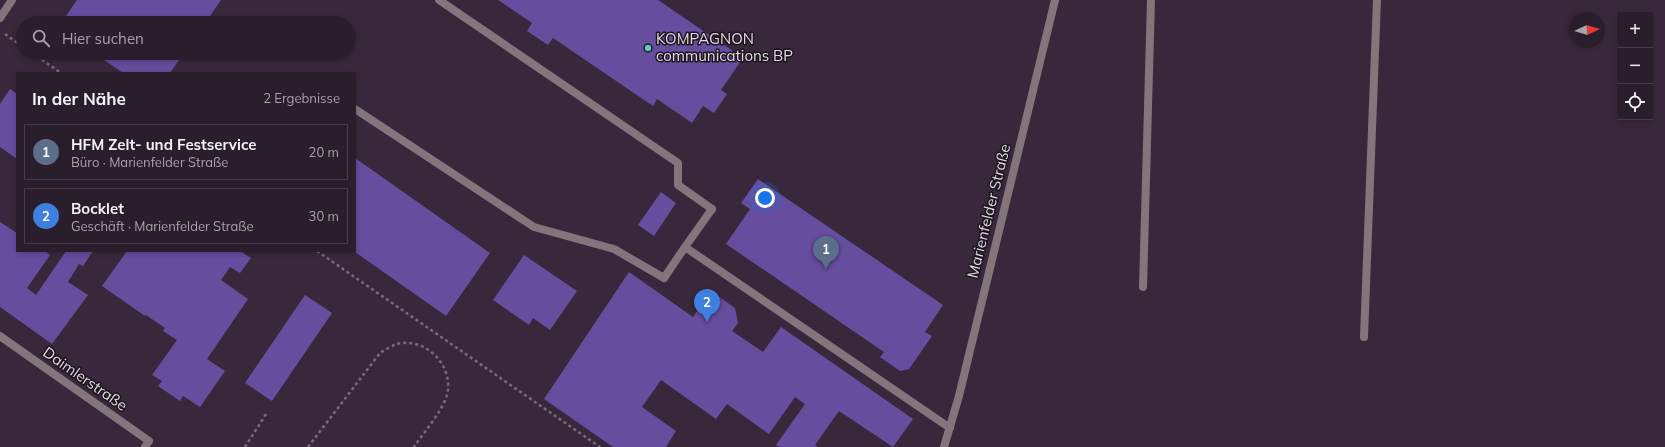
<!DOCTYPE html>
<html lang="de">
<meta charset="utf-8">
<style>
body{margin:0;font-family:Mulish,sans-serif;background:#332734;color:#f1f3f6}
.controls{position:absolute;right:12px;top:12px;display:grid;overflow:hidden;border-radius:0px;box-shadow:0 2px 6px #0003}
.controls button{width:36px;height:36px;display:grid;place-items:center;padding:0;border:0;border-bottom:1px solid #473c48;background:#2b1e2c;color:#f1f3f6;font:20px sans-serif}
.compass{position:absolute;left:1569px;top:12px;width:36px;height:36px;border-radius:50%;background:#2b1e2c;box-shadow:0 2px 6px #0003;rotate:86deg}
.you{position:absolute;left:765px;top:198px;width:14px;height:14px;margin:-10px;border:3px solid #fff;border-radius:50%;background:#1a73e8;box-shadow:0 0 0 6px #1a73e833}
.badge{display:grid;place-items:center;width:26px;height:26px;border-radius:50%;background:#0b8043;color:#fff;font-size:13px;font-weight:700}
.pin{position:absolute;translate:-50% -33px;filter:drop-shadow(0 1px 2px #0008)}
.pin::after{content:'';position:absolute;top:21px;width:14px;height:12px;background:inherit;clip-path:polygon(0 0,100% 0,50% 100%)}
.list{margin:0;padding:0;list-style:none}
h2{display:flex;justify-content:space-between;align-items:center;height:52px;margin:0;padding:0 16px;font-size:17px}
h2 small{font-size:13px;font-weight:400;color:#a6a2a9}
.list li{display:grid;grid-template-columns:26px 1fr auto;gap:12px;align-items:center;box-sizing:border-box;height:56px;margin:0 8px 8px;padding:0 8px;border:1px solid #473c48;border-radius:0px}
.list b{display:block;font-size:15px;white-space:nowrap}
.list p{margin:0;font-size:13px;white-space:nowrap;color:#a6a2a9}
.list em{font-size:13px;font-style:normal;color:#a6a2a9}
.icon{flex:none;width:22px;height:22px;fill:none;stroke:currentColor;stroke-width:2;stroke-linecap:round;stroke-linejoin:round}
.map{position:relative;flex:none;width:1665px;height:447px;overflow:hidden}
.search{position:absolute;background:#2b1e2c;box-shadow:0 2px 6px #0003;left:16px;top:16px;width:340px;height:44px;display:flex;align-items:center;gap:10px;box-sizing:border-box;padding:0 14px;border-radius:22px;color:#a6a2a9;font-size:15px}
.panel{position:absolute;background:#2b1e2c;box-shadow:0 2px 6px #0003;left:16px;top:72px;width:340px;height:180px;border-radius:0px}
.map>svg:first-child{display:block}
.building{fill:#674d9e}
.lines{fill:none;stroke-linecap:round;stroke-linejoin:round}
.path{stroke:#7a6b7c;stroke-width:2.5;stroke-dasharray:3 3;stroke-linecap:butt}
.service{stroke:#83757b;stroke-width:8}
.minor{stroke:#83757b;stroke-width:8}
.poi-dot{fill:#54cdc7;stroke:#1c141d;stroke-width:1.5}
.labels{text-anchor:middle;stroke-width:3;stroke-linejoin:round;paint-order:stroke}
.poi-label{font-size:15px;fill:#e4d9e6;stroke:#1c141d;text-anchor:start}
.street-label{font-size:15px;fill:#e4d9e6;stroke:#1c141d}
</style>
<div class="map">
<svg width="1665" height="447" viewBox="0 0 1665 447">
<rect width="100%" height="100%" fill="#39283b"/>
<!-- building -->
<path class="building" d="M77 0H221L205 23H61Z
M498 0H658L743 58 721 90 727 94 714 113 703 106 692 123 657 99 653 106 553 38 548 45 527 31 532 23Z
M94 53H184L170 73H123Z
M10 89 17 94V159L0 147V104Z
M355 158 490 253 446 316 355 252Z
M758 179 943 305 925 332 932 336 909 369 900 371 880 357 884 352 726 244 750 209 741 203Z
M661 192 676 203 654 236 638 225Z
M0 222 17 233V251H45L50 255 27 288 36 295 66 251H93L83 266 79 264 68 282 88 295 52 344 0 307Z
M127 251H240L251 258 240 273 230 267 221 280 248 299 207 359 225 371 200 407 183 396 180 401 158 386 162 381 152 375 177 340 163 331 165 328 146 315 145 316 102 286Z
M524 255 577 291 550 330 533 318 529 325 493 300Z
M629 272 693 317 711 291 735 308 738 323 732 331 763 352 781 327 913 419 893 447 839 411 815 445 818 447H780L776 445 805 404 795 397 769 434 727 404 716 419 661 380 642 407 676 431 666 447H613L544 399Z
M305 295 332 313 272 401 245 383Z"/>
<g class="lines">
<!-- path -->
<path class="path" d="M5 34 23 47
M32 53 61 73
M317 251 600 447
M245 447 266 414
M308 447 380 353C386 349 394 344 402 343 429 340 454 368 447 395 442 412 424 432 414 447"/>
<!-- service -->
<path class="service" d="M439 0 678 163V185L712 209
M355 109 534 227 614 249 664 278
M1143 287 1151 0
M1364 337 1377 0"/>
<!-- minor -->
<path class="minor" d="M0 18 12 0
M712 209 685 247 950 428
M664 278 685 247
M0 336 149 441 145 447
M944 447 959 396 1055 0"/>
</g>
<!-- markers -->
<circle class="poi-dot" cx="648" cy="48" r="4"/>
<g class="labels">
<!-- poi labels -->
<g class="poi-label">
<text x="656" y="44">KOMPAGNON<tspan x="656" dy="17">communications BP</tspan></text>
</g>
<!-- street labels -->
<g class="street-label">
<text transform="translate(989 211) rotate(-76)" y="5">Marienfelder Straße</text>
<text transform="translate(85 379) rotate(35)" y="5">Daimlerstraße</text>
</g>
</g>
</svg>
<div class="controls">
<button>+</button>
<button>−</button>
<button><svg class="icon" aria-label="locate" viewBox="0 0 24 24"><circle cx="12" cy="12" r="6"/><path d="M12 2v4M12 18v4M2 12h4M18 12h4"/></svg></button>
</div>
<svg class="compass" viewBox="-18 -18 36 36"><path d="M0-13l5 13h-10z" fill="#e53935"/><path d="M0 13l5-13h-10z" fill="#a6a2a9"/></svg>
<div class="you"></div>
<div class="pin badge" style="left:826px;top:269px;background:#5c6f8a">1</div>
<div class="pin badge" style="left:707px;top:322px;background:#3f7fe0">2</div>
<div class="search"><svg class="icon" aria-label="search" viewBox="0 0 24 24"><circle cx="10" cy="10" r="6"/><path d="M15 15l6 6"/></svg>Hier suchen</div>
<section class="panel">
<h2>In der Nähe<small>2 Ergebnisse</small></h2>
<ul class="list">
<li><span class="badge" style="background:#5c6f8a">1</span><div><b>HFM Zelt- und Festservice</b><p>Büro · Marienfelder Straße</p></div><em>20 m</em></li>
<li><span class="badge" style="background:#3f7fe0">2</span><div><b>Bocklet</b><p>Geschäft · Marienfelder Straße</p></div><em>30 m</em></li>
</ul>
</section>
</div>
